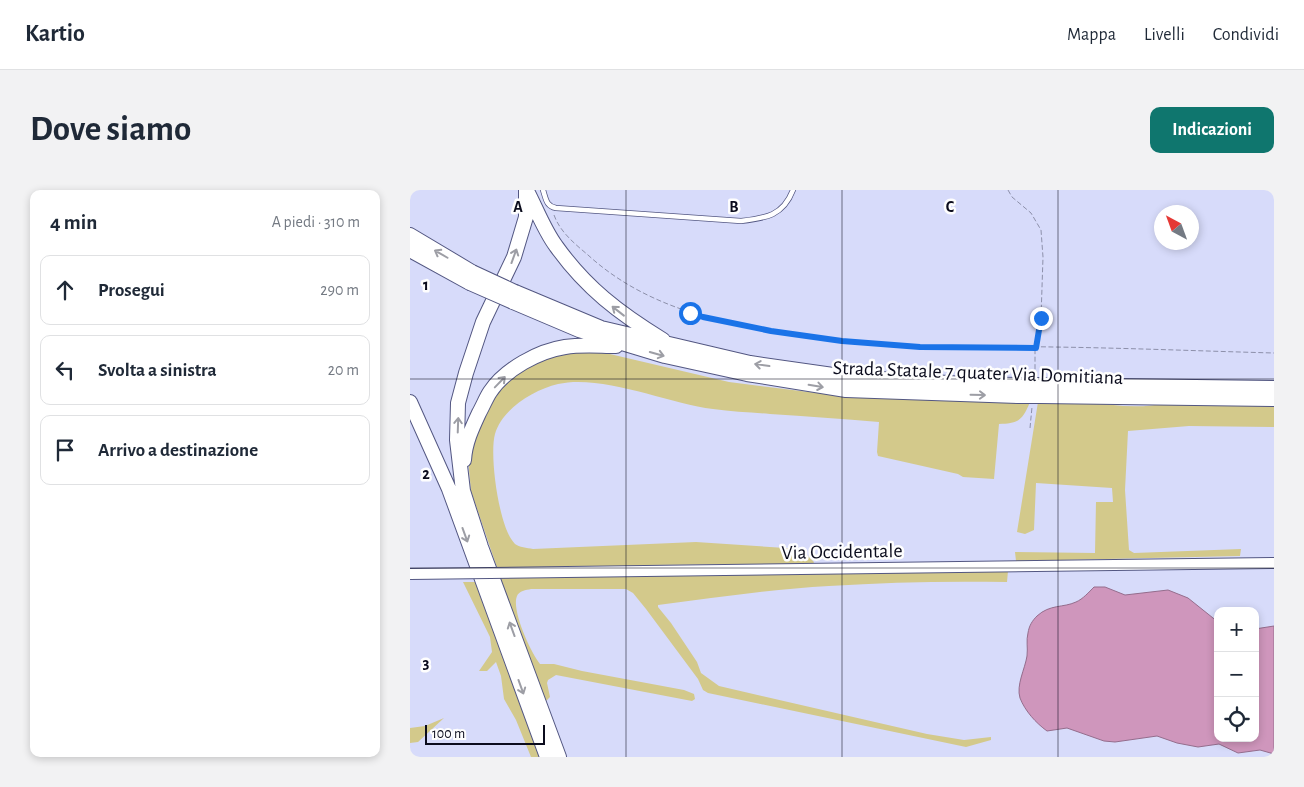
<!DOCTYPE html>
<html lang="it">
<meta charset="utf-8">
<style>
body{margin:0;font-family:"Alegreya Sans",sans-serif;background:#f2f2f3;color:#1f2937}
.controls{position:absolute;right:15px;bottom:15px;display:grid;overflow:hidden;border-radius:10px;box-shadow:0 2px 8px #0003}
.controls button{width:45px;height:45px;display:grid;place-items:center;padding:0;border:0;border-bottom:1px solid #e0e1e3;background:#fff;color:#1f2937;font:25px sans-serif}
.compass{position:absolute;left:744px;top:15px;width:45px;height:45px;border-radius:50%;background:#fff;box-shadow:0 2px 8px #0003;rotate:319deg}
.scale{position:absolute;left:15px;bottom:12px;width:120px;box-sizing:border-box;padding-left:5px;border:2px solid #0b0c1d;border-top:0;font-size:14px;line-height:18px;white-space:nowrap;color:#0b0c1d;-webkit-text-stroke:4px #fefefe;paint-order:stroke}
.stop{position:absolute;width:15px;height:15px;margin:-11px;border:4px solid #1a73e8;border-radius:50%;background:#fff}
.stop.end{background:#1a73e8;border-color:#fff;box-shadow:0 1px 5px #0008}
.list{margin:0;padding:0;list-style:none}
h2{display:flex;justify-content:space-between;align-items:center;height:65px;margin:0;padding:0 20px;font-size:21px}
h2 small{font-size:16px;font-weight:400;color:#747a83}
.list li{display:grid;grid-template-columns:32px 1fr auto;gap:15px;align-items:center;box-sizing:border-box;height:70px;margin:0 10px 10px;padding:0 10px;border:1px solid #e0e1e3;border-radius:10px}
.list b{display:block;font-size:19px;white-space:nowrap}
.list em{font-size:16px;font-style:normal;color:#747a83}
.icon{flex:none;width:28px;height:28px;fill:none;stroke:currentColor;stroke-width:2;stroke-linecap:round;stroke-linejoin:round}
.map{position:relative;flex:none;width:864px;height:567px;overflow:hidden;border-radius:10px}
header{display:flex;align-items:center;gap:30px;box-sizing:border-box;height:70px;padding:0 25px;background:#fff;border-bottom:1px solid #e0e1e3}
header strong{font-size:24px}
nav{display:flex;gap:28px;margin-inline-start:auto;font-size:18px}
.intro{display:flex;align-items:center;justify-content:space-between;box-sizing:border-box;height:120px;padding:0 30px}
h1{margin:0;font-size:35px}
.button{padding:12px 22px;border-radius:10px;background:#0f766e;color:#fff;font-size:18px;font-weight:700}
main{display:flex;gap:30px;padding:0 30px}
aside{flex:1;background:#fff;border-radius:10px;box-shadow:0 2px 8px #0003}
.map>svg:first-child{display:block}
.green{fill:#d3c98b}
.water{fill:#cf96bc;stroke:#946d8c}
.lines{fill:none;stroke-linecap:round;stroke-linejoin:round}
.service-casing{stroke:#535782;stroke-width:6}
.tertiary-casing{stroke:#535782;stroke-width:12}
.trunk-casing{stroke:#535782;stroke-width:16}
.path{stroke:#8d90aa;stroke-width:1;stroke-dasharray:5 2.5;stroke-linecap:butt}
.service{stroke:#fff;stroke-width:4.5}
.tertiary{stroke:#fff;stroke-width:10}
.trunk{stroke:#fff;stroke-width:14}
.tertiary-bridge-casing{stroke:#535782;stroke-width:12;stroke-linecap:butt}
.trunk-bridge-casing{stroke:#535782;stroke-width:16;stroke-linecap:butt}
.tertiary-bridge{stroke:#fff;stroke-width:10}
.trunk-bridge{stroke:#fff;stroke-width:14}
.oneway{stroke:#9d9ea5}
.route{stroke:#1a73e8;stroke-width:6}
.grid{fill:none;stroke:#0b0c1d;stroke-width:1;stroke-opacity:0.55}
.labels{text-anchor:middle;stroke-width:5;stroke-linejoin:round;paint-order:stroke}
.street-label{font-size:20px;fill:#0b0c1d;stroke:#fefefe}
.grid-label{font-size:16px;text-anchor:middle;font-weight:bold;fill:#0b0c1d;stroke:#fefefe;stroke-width:5;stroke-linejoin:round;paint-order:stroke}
</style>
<header>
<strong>Kartio</strong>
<nav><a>Mappa</a><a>Livelli</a><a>Condividi</a></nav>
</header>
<div class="intro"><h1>Dove siamo</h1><a class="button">Indicazioni</a></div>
<main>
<aside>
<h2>4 min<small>A piedi · 310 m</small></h2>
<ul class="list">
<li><svg class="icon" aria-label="ahead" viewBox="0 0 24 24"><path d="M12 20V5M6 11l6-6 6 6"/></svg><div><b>Prosegui</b></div><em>290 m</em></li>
<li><svg class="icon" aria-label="left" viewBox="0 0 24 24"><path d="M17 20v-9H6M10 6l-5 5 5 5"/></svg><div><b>Svolta a sinistra</b></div><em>20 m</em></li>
<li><svg class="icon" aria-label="arrive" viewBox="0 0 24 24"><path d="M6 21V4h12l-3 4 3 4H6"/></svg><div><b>Arrivo a destinazione</b></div></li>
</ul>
</aside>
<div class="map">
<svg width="864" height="567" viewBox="0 0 864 567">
<rect width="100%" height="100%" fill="#d7dbfa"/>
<!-- green -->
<path class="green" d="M187 161 319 192 407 203 476 208 620 212C613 229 609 234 589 234L584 289 553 287 548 284 468 266 467 262 469 232C433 229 396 226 360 224 341 222 322 222 303 219 257 213 192 184 148 194 123 200 92 219 85 244 79 265 89 339 105 354 109 357 117 358 123 359L286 352 391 359 404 372 403 374 234 375 233 385 598 381 597 392C538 391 478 392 419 396 362 399 305 408 248 415V417L261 433 287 472 291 483 309 496 517 544 554 550 581 547V550L556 557 298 503 293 500 288 489 236 419 223 403 216 399H121C116 400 109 401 107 406 101 420 121 463 130 474H144L172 481 274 500 284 504 285 509 282 511 146 485 138 490 137 493 140 507 135 512 102 422 61 301 58 269 69 225 99 186 139 165Z
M677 211C703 216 730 219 757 213H864V237L779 236 718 241 715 300 719 360 724 363 831 359 830 366 606 371 605 362 685 363 686 312H703L702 298 626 293 624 340 615 344 607 342 628 212Z
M53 392H65L129 567H121L106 530 94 509 91 486 86 472 77 481H69L82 462 80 447Z
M34 528 8 552 0 553V538L15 536Z"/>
<!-- water -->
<path class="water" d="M684 397H695L715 405 758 400 778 408 808 432V548H845V439L864 436V564L850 560 828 563 809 554 788 557 767 553 747 546 705 552 694 551 657 538 637 541C626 533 615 521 610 508 606 495 615 479 617 466 618 458 616 450 618 443 619 436 622 431 627 426 640 414 653 418 666 412 673 409 679 402 684 397Z"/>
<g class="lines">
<!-- service casing -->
<g class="service-casing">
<path id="service" d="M133 0C136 9 136 16 146 18L331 31C356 28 373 26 383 0"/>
</g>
<!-- tertiary casing -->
<g class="tertiary-casing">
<path id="tertiary" d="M235 381 864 373"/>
</g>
<!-- trunk casing -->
<g class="trunk-casing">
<path id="trunk" d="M116 0V27L104 67 73 132 56 183 48 213 47 250 53 301 71 357 149 567
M117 1C126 18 134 40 146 56 176 98 209 123 253 150
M0 45 62 82
M0 60 60 93
M105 102 191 138 340 173 437 187 555 194 609 195
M103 112 169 140 222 156 255 166 337 184 436 200 608 206
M631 195 864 198
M630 206 864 209
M0 212 39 299 137 567
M54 270C55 253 62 238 69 223 73 216 76 208 80 202 95 179 129 161 155 157 172 154 190 156 206 156"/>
</g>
<!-- path -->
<path class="path" d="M598 0 602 7 621 23 631 40 633 67 631 128 625 158V183
M144 25C150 42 165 54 178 65 237 119 316 135 392 146 431 151 470 155 510 157 554 159 599 156 643 157 717 158 790 161 864 163
M620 238 622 217"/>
<!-- service -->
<use href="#service" class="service"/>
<!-- tertiary -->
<use href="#tertiary" class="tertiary"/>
<!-- trunk -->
<use href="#trunk" class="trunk"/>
<!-- tertiary-bridge casing -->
<g class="tertiary-bridge-casing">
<path id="tertiary-bridge" d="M0 384 235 381"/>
</g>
<!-- trunk-bridge casing -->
<g class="trunk-bridge-casing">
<path id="trunk-bridge" d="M62 82 105 102
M60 93 103 112
M609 195H631
M608 206H630"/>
</g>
<!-- tertiary-bridge -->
<use href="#tertiary-bridge" class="tertiary-bridge"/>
<!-- trunk-bridge -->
<use href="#trunk-bridge" class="trunk-bridge"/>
</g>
<!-- one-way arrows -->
<defs><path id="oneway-shaft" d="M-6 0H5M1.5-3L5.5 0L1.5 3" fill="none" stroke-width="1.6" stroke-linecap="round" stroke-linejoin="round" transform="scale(1.25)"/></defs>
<g class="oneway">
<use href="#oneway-shaft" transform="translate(31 64) rotate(-150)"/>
<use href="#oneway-shaft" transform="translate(104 66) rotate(-70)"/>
<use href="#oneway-shaft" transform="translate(208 121) rotate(-142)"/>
<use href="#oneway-shaft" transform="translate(247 164) rotate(16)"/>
<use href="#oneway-shaft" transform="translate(352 175) rotate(-172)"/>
<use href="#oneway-shaft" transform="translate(90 192) rotate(-46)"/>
<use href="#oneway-shaft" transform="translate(406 196) rotate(9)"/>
<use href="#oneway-shaft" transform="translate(568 205) rotate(1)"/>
<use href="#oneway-shaft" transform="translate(48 235) rotate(-88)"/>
<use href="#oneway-shaft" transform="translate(55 345) rotate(70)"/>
<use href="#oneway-shaft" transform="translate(102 439) rotate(-110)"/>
<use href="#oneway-shaft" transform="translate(111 497) rotate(70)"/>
</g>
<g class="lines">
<!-- route -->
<path class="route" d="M280 123 293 127 361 141 432 151 510 157 626 158 631 128"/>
</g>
<!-- grid -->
<path class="grid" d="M216 0V567M432 0V567M648 0V567M0 189H864M0 378H864"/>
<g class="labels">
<!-- street labels -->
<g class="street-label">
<text transform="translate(568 182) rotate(2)" y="7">Strada Statale 7 quater Via Domitiana</text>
<text transform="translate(432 361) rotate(-1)" y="7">Via Occidentale</text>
</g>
</g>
<g class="grid-label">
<text x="108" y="22">A</text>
<text x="324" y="22">B</text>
<text x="540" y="22">C</text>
<text x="16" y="100">1</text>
<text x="16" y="289">2</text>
<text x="16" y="478">3</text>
</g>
</svg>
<div class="controls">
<button>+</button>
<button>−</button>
<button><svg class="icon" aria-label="locate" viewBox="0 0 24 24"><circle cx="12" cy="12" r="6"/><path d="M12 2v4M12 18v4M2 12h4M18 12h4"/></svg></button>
</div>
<svg class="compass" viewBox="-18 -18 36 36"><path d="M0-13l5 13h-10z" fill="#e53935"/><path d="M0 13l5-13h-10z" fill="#747a83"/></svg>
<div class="scale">100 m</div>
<div class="stop" style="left:280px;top:123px"></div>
<div class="stop end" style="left:631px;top:128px"></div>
</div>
</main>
